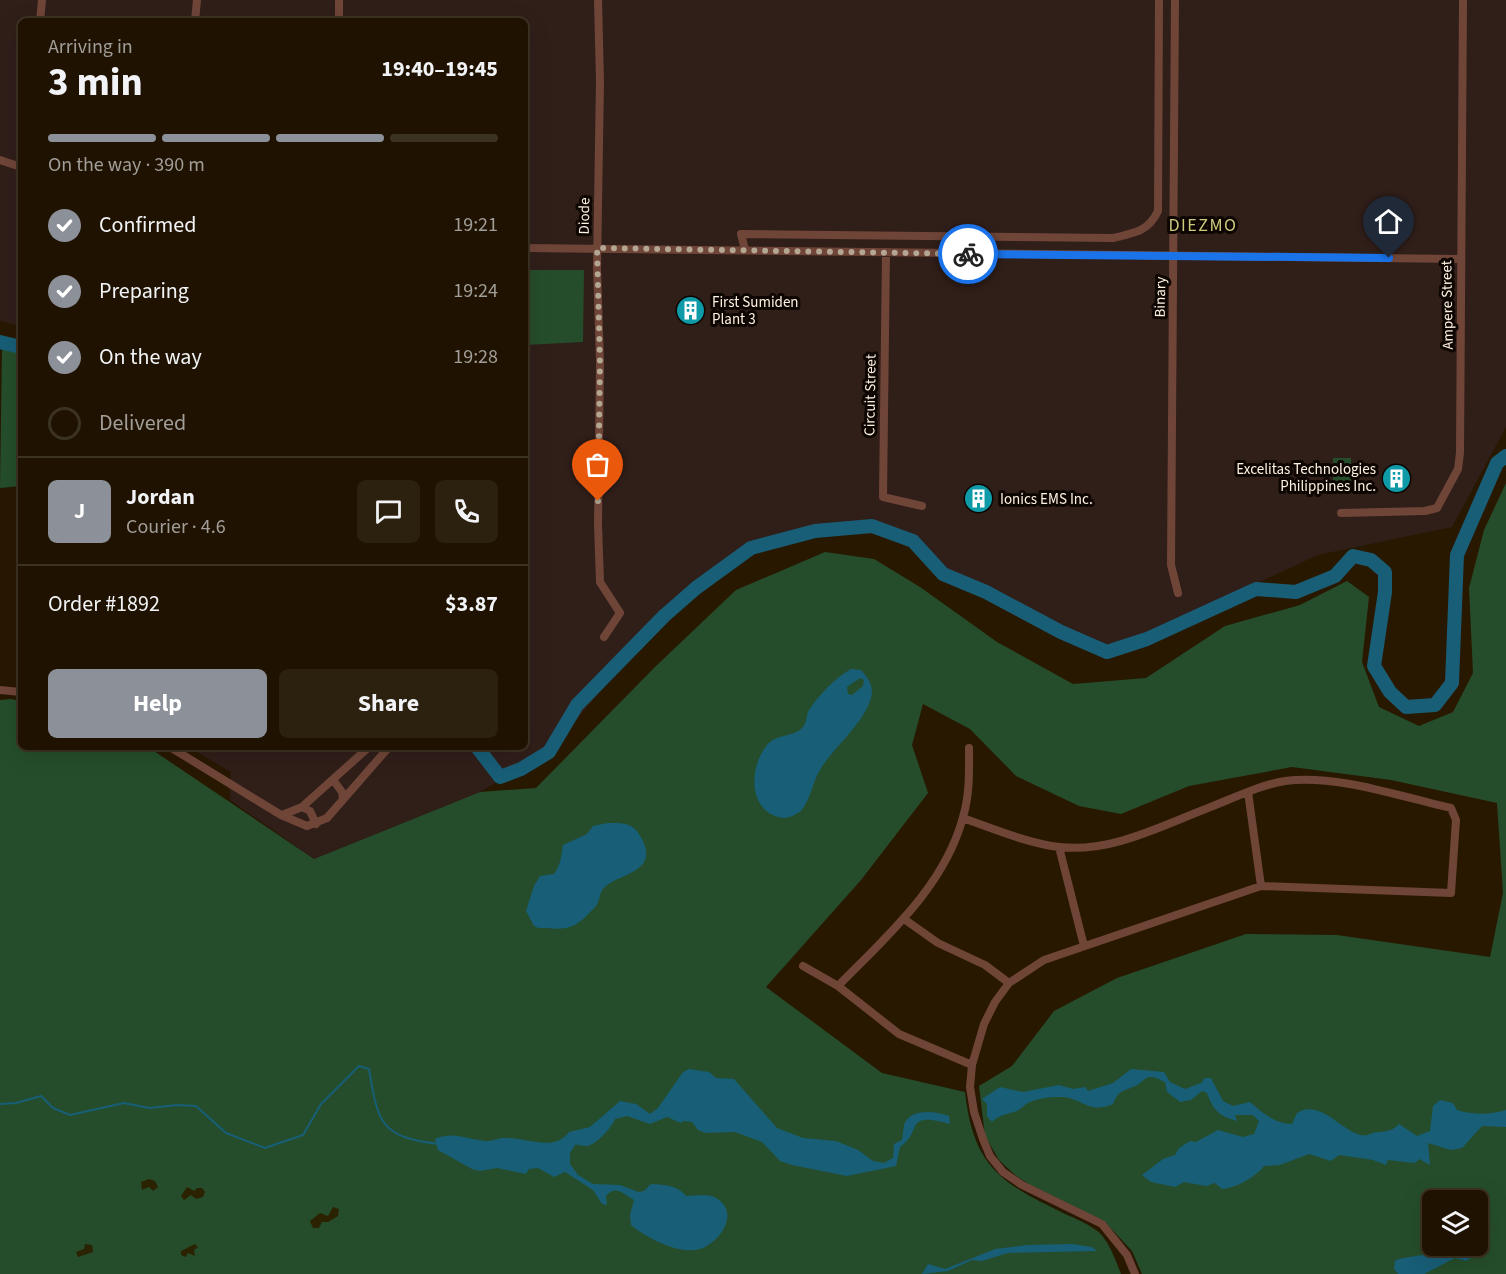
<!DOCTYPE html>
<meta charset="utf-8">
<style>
body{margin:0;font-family:"Source Sans 3",sans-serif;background:#2c200f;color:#f1f3f6;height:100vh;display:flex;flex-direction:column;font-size:22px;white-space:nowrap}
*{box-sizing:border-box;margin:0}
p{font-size:20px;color:#a19e99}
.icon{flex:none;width:33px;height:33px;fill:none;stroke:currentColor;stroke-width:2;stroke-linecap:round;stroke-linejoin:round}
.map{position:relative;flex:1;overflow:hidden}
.details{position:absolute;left:18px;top:18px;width:510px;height:732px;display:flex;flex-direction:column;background:#1f1200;border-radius:9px;box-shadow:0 6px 24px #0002,0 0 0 2px #3c3222}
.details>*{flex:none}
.buttons{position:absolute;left:1422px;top:1190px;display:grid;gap:12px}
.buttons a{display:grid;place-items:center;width:66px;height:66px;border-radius:9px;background:#1f1200;box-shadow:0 6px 24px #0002,0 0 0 2px #3c3222;font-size:30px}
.pin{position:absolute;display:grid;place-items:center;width:51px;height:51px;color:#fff;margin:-62px -26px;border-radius:50% 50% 50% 0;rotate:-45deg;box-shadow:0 0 6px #0007}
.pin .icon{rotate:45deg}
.courier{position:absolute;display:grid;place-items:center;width:60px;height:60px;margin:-30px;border:4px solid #1a73e8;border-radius:50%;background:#fff;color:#222;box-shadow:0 2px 8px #0007}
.overview em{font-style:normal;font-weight:700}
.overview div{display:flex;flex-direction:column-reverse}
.overview{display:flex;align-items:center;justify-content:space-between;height:102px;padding:0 30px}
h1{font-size:39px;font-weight:700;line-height:45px}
.bar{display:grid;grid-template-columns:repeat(4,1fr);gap:9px 6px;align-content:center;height:72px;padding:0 30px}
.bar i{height:8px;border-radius:4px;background:#3c3222}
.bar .selected{background:#8c9099}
.bar p{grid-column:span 4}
.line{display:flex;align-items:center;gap:15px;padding:0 30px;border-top:2px solid #3c3222}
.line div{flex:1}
.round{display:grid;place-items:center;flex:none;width:63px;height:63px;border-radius:9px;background:#2c200f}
ol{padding:0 30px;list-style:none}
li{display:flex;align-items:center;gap:18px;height:66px}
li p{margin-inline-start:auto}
li .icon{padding:6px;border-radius:50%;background:#8c9099;color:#fff;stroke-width:4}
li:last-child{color:#a19e99}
li i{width:33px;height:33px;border:3px solid #3c3222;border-radius:50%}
.action{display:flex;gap:12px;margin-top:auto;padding:12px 30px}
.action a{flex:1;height:69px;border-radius:9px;background:#8c9099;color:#fff;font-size:24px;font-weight:700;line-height:69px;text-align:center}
.action a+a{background:#2c200f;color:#f1f3f6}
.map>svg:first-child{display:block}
.industrial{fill:#301e19}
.green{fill:#254d2b;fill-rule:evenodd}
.sand{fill:#2b2202}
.water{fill:#185e77;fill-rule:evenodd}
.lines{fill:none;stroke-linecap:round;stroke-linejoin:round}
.stream{stroke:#185e77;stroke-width:2}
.river{stroke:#185e77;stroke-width:14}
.minor{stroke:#6f4538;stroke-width:8}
.done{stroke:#b3a693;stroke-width:6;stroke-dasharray:0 10.8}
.route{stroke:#1a73e8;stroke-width:8}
.labels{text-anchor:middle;stroke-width:6;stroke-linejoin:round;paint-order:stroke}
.street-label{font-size:15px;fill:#fef2e2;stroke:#0c0500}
.poi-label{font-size:15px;fill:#fef2e2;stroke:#0c0500;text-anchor:start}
.quarter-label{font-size:18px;letter-spacing:1.5px;fill:#cccb7d;stroke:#0c0500}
</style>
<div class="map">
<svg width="1506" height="1274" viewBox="0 0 1506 1274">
<rect width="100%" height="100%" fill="#291800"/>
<path class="industrial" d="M0,0h1506v427l-54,100 -134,28 -211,97 -46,-20 -75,-40 -43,-18 -30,-33 -41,-15 -57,5 -64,17 -55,40 -32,28 -115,136 -69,40 -166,67 -84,-59 1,-28 -43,-25h337v-726h-504v305l-21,-5z"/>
<path class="green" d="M525,270h59l-1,72 -58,3z
M2,347l19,4v135l-21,2z
M1333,458h18v31h-18z
M1506,483v791h-364l-10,-23 -28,-30 -74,-36 -15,-10 -16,-15 -14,-24 -6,-50 33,-20 42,-55 63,-33 129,-44 91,1 153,22 13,-64 -6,-90 -106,-23 -99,-13 -103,19 -68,28 -42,-8 -63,-30 -46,-47 -47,-25 -11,41 16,48 -67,87 -95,107 116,86 83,19c8,71 32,89 94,119 12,6 26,11 37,19 12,8 20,31 25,44h-1121v-574l11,-1 10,2v46h127l166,112 166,-67 56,-4 119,-121 81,-77 89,-38 49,7 46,28 77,55 76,42 73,-6 79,-52 75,-21 47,-24 22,16 -7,65 17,45 40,19 34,-14 20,-39 -4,-85 15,-58zM1432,1200h46v45h-46z"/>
<path class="sand" d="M149,1179l6,2 3,6 -5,4 -4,-4 -7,3 -1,-8z
M187,1187l7,4 3,-3h5l3,4 -2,5 -7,2 -5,-4 -7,5 -3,-4z
M333,1207l6,2 -1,7 -10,6h-6l-3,6h-6l-3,-7 10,-8 8,3z
M85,1244l7,1 1,7 -15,5 -2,-5 8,-3z
M195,1244l3,3 -4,3 1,6 -7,-3 -2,4 -5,-2v-4z"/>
<path class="water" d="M851,669l10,1c5,6 10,12 11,20 0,27 -39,57 -52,80 -8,13 -9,29 -19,41 -4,3 -12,7 -17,7 -36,-4 -36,-50 -17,-73 10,-12 26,-7 36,-18 4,-5 3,-12 6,-17 10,-15 26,-32 42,-41zM860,678l4,2 -1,6 -11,9 -4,-1 -1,-7z
M608,823c17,0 26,0 34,16 18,35 -26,34 -39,50 -4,5 -3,12 -7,17 -17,18 -23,25 -49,22 -6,0 -8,1 -13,-2l-8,-15 8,-25 6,-10 14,-2c7,-10 7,-17 9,-29l24,-11 6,-8z
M689,1069l20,3 7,6 18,1 43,49 26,10 33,3 22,9 15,11 11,2 9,-5 1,-14 8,-4c1,-5 1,-10 2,-15 6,-17 31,-14 45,-9l1,8c-48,-13 -26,7 -50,23l-4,19 -49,10 -55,-11 -12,-4 -18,-19 -27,-10 -29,1 -8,-3 -6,-8 -9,-1 -2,2 -14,-6 -17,7 -23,-8 -12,3c-3,8 -20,28 -30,27 -3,0 -6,-2 -10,-1l-5,8v11l8,11 15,9 27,1 18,7 6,-1 7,-7c13,1 27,1 35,12 8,0 21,-2 28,1 30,14 3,51 -19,53 -19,3 -50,-13 -64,-25l-1,-10 4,-15c-10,-5 -18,-16 -28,-4l1,9 -5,-1 -9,-14 -28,-18 -11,5 -16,-9 -9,1 -3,5 -29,-6 -17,3 -8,-2 -34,-19 -3,-11c18,-8 31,0 50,2 8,1 14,-4 22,-3 20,0 48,14 62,-6l21,-5 30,-26 16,3 14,10 8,-6 25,-36z
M1131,1069l33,3 6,10 15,7 16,-6 4,-5h6l12,23 10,5 17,-4c12,11 26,22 42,22l5,-11c23,-14 42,16 63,22 8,2 11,-3 18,-3 8,0 16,-2 21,-8l18,12 13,-5 3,-25 7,-6 13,3 4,7c17,5 32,5 49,0v17l-24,-1 -20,22 -11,2 -23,-7 2,22 -11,-6 -4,4 -27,-3 -2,5 -13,-5 -34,-5 -8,6 -22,-7 -29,11 -16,1c-8,11 -28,22 -42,23l-7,-6 -9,3 -22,-4 -9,5 -24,-5 -9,-7 21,-16 12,-4 4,-7 11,-7 6,1 22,-12 25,7 11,-3 5,-13 -6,-6h-18l2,6c-18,-5 -24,-11 -30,-28l-5,-2 -11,9 -11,2 -13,-10 -2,-10c-5,-2 -9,-5 -14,-5 -6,0 -8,4 -12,7 -13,8 -19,3 -26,20 -26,11 -30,-7 -53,-7 -11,0 -22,1 -32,6 -4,2 -7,6 -11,8 -9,3 -19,4 -25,11l-5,-6v-12l-5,-5 18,-12 23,5 36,-7 14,4 12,-2 3,4 25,-8z
M1072,1244l20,3 5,4 -89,2 -26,8 -10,-1 -24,11 -26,3 6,-10 17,5 50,-20 32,-4z
M1451,1250l8,5 8,-3 10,2 -11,7 -11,-3 -31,16h-26l-4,-5 1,-8c6,-5 42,-6 56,-11z"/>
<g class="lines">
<path class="stream" d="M0,1104l16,-1 25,-7 12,12 17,7 54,-12 25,5 28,-3 19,1 30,27 39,15 38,-13 18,-31 38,-38 10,3c9,54 11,68 70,75"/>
<path class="river" d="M0,342l21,5
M477,747l23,30 21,-8 28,-17 28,-47 87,-89 32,-28 55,-40 64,-17 57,-5 41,15 30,33 43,18 75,40 46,20 40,-13 109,-50 40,3 39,-16 18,-20 18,4 14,12v20l-11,74 16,26 16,15 29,-2 17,-22 5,-128 40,-92 9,-7"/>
<path class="minor" d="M339,0v21
M598,0l2,82 -3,185 3,96 -2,161 2,58 20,31 -16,24
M1175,0l-4,565 7,28
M40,21l2,-21
M195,21l2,-21
M0,160l21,7
M525,248l935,11
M745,250l-4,-16 372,4c21,-5 35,-6 45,-27l1,-211
M886,252l-3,245 39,9
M1341,513l84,-2 12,-3 21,-39 2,-16 3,-453
M0,690l21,2
M170,747l111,68 26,11 20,-8 62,-71
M334,781l8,11 1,7
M1248,792l13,94
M302,807l8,4 6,13
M282,815l20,-8 67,-60
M963,818c31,11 64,25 96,29 52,6 102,-21 149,-39 24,-9 51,-23 77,-27 52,-7 116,16 166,27l5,12 -5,73 -190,-7 -217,74 -35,23 -14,19 -11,22 -12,41 -2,22 4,25 9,27 7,17 13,16 19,13 80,39 25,31 8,19
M1059,847l25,99
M904,919l34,24 47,22 24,18
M803,966l35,20 61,48 73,31
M838,986c48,-49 107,-100 125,-169 7,-23 6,-46 6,-69"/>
</g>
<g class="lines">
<path class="done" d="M598,501l2,-138 -3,-115 371,6"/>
<path class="route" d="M968,254l421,4"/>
</g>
<defs>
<symbol id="building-disc" viewBox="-11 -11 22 22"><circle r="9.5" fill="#0f9aa8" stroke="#0c0500"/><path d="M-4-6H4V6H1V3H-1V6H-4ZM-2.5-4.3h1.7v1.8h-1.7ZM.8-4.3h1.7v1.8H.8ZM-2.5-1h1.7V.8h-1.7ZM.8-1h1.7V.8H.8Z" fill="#fff"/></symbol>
</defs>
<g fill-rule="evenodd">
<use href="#building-disc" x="674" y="294" width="33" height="33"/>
<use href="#building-disc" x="1380" y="462" width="33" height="33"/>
<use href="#building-disc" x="962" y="482" width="33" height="33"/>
</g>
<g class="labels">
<g class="street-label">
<text transform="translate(584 216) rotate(-89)" y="5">Diode</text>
<text transform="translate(1160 297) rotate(-89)" y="5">Binary</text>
<text transform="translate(1447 305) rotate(-91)" y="5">Ampere Street</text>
<text transform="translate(870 395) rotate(-89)" y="5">Circuit Street</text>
</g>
<g class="poi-label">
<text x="712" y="307">First Sumiden<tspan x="712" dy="17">Plant 3</tspan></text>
<text x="1376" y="474" text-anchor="end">Excelitas Technologies<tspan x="1376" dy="17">Philippines Inc.</tspan></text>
<text x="1000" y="504">Ionics EMS Inc.</text>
</g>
<g class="quarter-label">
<text x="1203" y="231">DIEZMO</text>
</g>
</g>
</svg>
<div class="buttons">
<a><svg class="icon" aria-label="layers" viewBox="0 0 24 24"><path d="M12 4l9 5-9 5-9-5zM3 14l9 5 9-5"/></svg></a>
</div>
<div class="pin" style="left:598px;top:501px;background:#ea580c"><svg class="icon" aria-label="bag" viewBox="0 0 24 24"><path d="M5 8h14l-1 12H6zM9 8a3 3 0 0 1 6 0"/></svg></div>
<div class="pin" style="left:1389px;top:258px;background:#1f2937"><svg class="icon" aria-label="home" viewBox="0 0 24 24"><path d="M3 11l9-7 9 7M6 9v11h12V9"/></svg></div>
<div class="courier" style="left:968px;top:254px"><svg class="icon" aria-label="bike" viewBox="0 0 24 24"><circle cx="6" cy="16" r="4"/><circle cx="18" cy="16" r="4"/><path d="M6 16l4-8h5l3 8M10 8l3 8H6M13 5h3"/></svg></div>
<section class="details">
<div class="overview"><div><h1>3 min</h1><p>Arriving in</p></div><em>19:40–19:45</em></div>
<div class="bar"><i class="selected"></i><i class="selected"></i><i class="selected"></i><i></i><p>On the way · 390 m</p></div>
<ol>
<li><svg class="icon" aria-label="check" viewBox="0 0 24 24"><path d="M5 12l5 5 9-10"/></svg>Confirmed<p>19:21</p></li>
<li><svg class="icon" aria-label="check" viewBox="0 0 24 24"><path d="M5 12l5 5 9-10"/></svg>Preparing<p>19:24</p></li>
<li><svg class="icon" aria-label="check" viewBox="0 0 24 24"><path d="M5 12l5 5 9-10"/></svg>On the way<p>19:28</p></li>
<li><i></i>Delivered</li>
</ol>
<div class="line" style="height:108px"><b class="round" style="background:#8c9099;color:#fff">J</b><div><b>Jordan</b><p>Courier · 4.6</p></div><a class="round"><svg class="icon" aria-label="chat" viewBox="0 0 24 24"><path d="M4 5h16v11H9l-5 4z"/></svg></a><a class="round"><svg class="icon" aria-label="phone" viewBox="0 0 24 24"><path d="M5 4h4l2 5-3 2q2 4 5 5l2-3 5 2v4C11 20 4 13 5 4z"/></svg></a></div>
<div class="line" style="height:78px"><div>Order #1892</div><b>$3.87</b></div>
<div class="action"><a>Help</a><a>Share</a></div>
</section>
</div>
